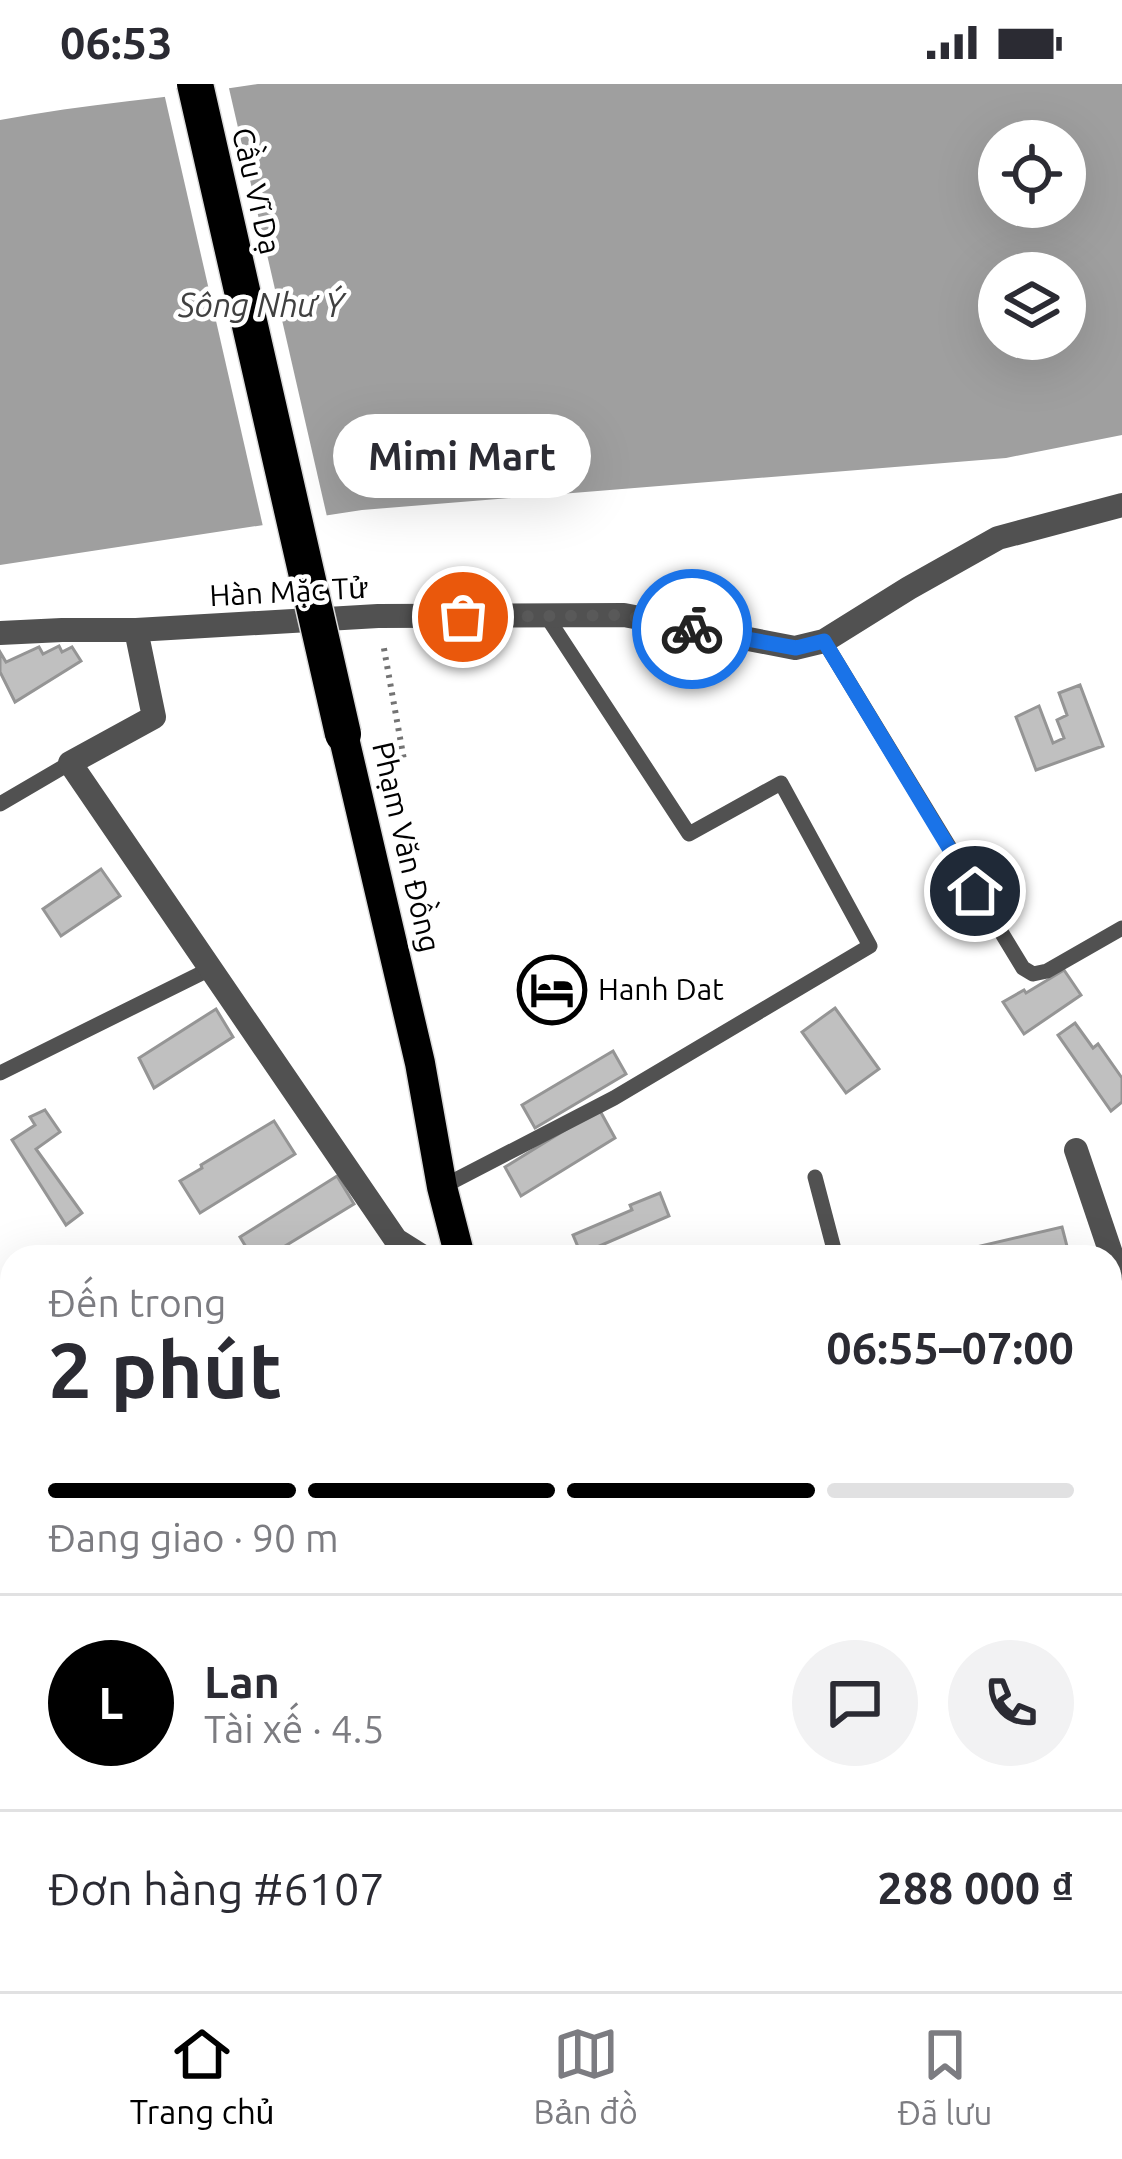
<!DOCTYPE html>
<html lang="vi">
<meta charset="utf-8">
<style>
body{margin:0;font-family:Ubuntu,sans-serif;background:#f2f2f3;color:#2b2b33;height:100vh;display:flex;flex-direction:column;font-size:45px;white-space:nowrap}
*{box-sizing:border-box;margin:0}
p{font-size:39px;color:#7c7c81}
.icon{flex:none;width:66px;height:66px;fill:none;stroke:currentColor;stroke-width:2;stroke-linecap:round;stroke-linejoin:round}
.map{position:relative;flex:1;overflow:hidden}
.panel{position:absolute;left:0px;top:1161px;width:1122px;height:747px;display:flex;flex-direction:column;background:#fff;border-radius:36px 36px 0 0;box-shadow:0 12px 48px #0002}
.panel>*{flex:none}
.tools{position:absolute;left:978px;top:36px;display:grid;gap:24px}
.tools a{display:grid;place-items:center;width:108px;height:108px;border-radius:50%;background:#fff;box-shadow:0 12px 48px #0002;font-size:60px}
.pin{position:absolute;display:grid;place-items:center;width:102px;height:102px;color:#fff;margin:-51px;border:6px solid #fff;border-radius:50%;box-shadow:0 3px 12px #0007}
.courier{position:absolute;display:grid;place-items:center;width:120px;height:120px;margin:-60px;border:9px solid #1a73e8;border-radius:50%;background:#fff;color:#222;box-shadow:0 3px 15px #0007}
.bubble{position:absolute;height:84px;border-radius:42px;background:#fff;box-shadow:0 12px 48px #0002;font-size:39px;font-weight:600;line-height:84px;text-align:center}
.headline em{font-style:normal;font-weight:600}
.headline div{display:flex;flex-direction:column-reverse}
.headline{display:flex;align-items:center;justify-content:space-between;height:204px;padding:0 48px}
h1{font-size:78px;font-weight:600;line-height:90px}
.bar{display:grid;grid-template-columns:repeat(4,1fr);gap:18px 12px;align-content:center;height:144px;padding:0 48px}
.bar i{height:15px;border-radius:9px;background:#e1e1e2}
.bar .active{background:#000}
.bar p{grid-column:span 4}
.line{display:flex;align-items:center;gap:30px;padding:0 48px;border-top:3px solid #e1e1e2}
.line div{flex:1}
.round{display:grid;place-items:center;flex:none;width:126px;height:126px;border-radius:63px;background:#f2f2f3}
.status{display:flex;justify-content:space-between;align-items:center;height:84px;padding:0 60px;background:#fff;direction:ltr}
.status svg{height:33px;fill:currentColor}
.menu{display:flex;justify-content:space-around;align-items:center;height:168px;border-top:3px solid #e1e1e2;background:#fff;font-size:33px;color:#7c7c81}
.menu a{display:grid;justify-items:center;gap:6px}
.menu .active{color:#000}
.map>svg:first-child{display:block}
.green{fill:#d8d8d8}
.water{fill:#9f9f9f;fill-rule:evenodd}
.pier{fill:#fff}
.building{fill:#c0c0c0;stroke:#959595;stroke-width:3}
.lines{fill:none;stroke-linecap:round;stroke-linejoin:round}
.primary-casing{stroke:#dbdbdb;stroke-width:33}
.path{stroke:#737373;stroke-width:6;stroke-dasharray:3 6;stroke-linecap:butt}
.lane{stroke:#515151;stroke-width:15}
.street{stroke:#515151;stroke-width:24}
.primary{stroke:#000;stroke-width:30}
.highway-bridge-casing{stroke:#dbdbdb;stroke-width:39;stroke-linecap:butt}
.highway-bridge{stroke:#000;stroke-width:36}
.done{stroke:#595959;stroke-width:12;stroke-dasharray:0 21.6}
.route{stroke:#1a73e8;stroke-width:15}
.labels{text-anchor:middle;stroke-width:9;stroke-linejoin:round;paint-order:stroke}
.street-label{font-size:30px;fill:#000;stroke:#fff}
.poi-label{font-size:30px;fill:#000;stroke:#fff;text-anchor:start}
.water-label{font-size:33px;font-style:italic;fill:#404040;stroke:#fff}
</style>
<div class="status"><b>06:53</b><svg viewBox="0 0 49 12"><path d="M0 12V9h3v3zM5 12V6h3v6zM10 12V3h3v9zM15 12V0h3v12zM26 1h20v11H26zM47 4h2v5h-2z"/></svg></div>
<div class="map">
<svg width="1122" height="1907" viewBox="0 0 1122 1907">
<rect width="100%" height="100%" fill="#fff"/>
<path class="green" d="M221,1896h396v11h-369z"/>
<path class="water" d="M258,0h864v351l-116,23 -644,52 -362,55v-445c85,-16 172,-22 258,-36zM999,57h66v66h-66zM999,189h66v66h-66z"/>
<path class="pier" d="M228,0l100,437 -64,10 -100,-438z"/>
<path class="building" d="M59,562l3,6 10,-5 9,14 -66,41 -15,-30v-20l6,10 33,-15 4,7z
M1080,601l23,61 -67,24 -20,-53 23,-11 14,37 11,-5 -7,-18 10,-5 -8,-22z
M101,785l19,27 -59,40 -18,-27z
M1064,886l17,25 -57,39 -21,-32 21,-12 2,3z
M835,924l44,61 -33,24 -44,-61z
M216,925l17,28 -79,51 -15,-30z
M1075,939l18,25 5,-4 24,34v24l-11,9 -53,-76z
M613,967l13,23 -91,54 -13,-23z
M599,1025l16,29 -94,58 -16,-29z
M45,1026l15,22 -24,17 46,64 -16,12 -54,-85 23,-15 -5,-8z
M274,1037l21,33 -95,59 -20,-32 22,-13 -1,-3z
M337,1092l17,28 -87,53h-15l-12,-20z
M660,1109l9,23 -88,38 -8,-19 59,-25 -2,-5z
M1062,1143l6,23 -32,7h-71l-2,-7z
M1110,1519l12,37v4l-12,4z"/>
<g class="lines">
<defs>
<path id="primary" d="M343,650l77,329 22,124 18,70
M654,1896l4,11
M703,1896l5,11"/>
</defs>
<use href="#primary" class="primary-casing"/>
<path class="path" d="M380,681l24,-5 -21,-117
M286,1896l26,11
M585,1907l3,-11"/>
<path class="lane" d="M824,557l199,327 10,6 14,-3 75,-43
M0,720l70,-41
M0,989l212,-105
M815,1093l21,80
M442,1103l172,-89 256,-152 -89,-163 -92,51 -142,-217
M0,1480l12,13
M0,1584l12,-8
M0,1693l12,12"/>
<path class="street" d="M136,546l18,87 -84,46 326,477 27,17
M0,549l62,-3h74l242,-14 246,-1 171,33 29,-7 85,-53 89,-50 124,-33
M1076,1066l46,136
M1110,1326l12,-3
M1110,1709l12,-6
M150,1896l25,11
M1096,1896l7,11
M100,1907l8,-11
M727,1907l21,-11"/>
<use href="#primary" class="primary"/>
<defs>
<path id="highway-bridge" d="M195,0l148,650"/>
</defs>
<use href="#highway-bridge" class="highway-bridge-casing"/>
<use href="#highway-bridge" class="highway-bridge"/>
</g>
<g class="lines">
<path class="done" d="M463,533l161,-2 68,14"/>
<path class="route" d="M692,545l104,19 28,-7 151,250"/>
</g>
<defs>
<symbol id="hotel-ring" viewBox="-11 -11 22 22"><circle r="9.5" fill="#fff" stroke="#000" stroke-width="1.5"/><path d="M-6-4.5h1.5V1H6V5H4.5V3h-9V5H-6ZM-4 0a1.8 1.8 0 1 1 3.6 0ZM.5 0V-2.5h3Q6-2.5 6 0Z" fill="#000"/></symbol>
</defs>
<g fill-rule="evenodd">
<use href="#hotel-ring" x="514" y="868" width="76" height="76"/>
</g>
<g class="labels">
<g class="street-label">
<text transform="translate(256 107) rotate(77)" y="10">Cầu Vĩ Dạ</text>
<text transform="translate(289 508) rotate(-3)" y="10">Hàn Mặc Tử</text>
<text transform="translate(406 763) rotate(77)" y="10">Phạm Văn Đồng</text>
</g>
<g class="poi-label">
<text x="598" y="916">Hanh Dat</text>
</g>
<g class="water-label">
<text x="261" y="233">Sông Như Ý</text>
</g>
</g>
</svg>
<div class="tools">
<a><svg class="icon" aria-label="locate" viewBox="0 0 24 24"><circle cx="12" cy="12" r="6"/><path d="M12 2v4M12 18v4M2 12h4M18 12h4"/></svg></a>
<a><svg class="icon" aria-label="layers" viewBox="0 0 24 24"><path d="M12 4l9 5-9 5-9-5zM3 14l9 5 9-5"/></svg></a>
</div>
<div class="pin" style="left:463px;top:533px;background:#ea580c"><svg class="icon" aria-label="bag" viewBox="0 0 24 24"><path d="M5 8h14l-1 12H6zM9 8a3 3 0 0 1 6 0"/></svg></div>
<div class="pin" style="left:975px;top:807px;background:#1f2937"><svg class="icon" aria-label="home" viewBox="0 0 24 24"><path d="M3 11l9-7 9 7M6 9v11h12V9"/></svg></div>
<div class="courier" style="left:692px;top:545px"><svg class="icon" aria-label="bike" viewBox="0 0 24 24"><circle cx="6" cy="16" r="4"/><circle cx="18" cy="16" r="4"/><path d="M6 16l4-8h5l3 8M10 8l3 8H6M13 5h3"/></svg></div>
<div class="bubble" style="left:333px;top:330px;width:258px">Mimi Mart</div>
<section class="panel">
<div class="headline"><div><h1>2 phút</h1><p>Đến trong</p></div><em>06:55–07:00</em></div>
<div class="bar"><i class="active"></i><i class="active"></i><i class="active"></i><i></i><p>Đang giao · 90 m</p></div>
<div class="line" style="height:216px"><b class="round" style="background:#000;color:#fff">L</b><div><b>Lan</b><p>Tài xế · 4.5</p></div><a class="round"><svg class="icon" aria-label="chat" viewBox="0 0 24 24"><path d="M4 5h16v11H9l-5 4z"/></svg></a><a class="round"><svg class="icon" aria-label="phone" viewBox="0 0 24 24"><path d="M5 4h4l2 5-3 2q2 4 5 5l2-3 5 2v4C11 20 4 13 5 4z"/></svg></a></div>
<div class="line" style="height:156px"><div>Đơn hàng #6107</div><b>288 000 ₫</b></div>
</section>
</div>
<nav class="menu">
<a class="active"><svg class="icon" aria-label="home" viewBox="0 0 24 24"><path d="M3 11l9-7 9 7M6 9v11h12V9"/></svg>Trang chủ</a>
<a><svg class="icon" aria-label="map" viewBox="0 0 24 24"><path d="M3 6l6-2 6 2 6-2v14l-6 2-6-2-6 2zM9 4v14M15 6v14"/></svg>Bản đồ</a>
<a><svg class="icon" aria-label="saved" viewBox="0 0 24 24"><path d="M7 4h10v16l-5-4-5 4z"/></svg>Đã lưu</a>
</nav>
